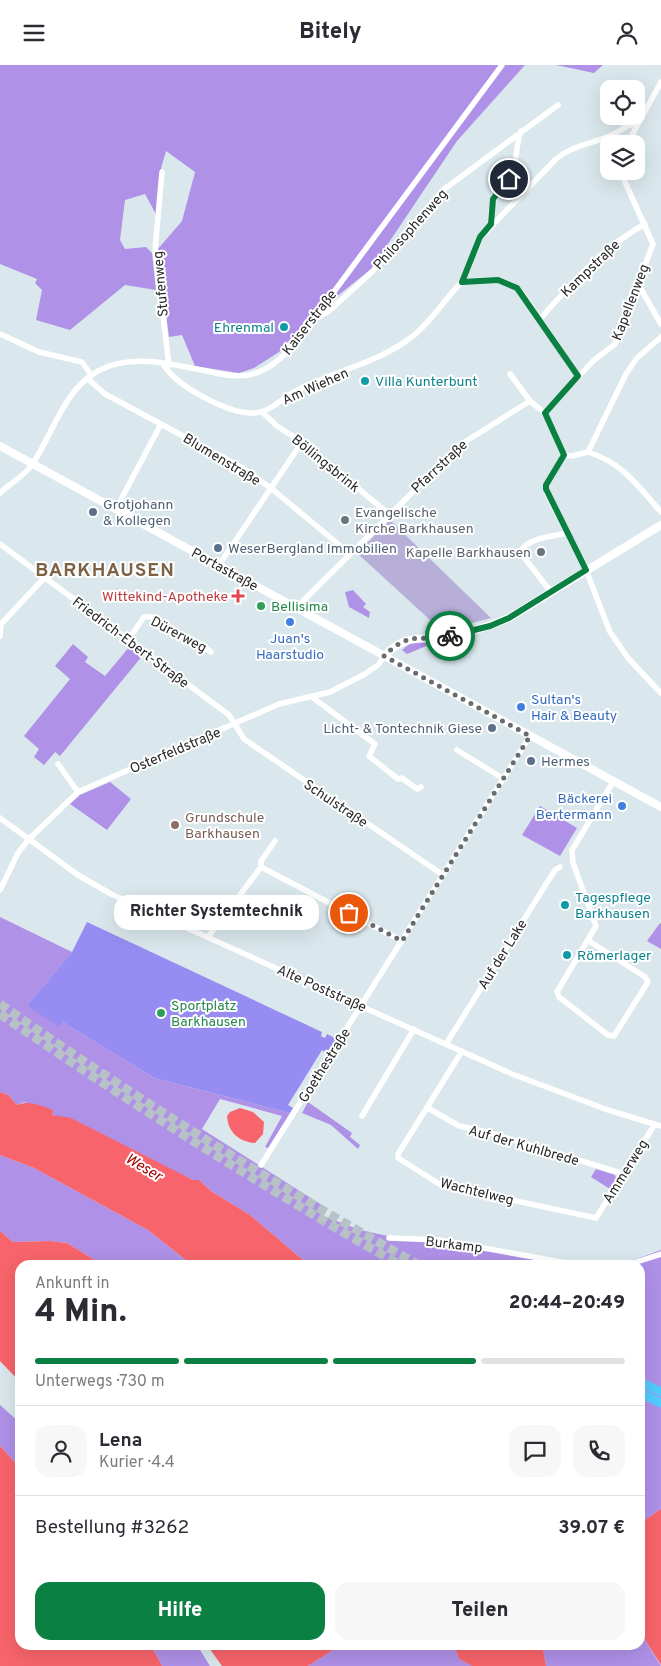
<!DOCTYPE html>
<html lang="de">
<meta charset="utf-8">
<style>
body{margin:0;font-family:Overpass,sans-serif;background:#f7f7f7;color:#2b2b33;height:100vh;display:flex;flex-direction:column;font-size:19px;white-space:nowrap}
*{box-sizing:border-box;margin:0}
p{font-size:16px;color:#7c7c81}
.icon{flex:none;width:28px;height:28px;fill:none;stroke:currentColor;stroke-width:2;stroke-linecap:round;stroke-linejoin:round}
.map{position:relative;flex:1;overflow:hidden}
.details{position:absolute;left:15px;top:1195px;width:630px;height:390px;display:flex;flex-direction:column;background:#fff;border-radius:15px;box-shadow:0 5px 20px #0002}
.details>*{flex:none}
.tools{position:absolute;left:600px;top:15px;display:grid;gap:10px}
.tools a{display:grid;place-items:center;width:45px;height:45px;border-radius:10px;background:#fff;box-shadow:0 5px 20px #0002;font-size:25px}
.pin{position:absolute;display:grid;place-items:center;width:42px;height:42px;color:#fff;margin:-21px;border:2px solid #fff;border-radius:50%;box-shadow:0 1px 5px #0007}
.courier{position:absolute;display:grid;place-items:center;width:50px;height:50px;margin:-25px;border:4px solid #0b8043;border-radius:50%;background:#fff;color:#222;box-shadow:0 1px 6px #0007}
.bubble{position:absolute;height:35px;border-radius:15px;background:#fff;box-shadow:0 5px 20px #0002;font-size:16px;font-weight:800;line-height:35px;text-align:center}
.head em{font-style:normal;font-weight:800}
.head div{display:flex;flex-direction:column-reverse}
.head{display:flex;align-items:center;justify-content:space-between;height:85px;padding:0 20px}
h1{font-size:32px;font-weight:800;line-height:38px}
.bar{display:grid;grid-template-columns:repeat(4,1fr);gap:8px 5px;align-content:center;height:60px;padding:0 20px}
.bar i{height:6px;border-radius:4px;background:#e1e1e2}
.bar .current{background:#0b8043}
.bar p{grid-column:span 4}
.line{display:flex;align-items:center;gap:12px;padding:0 20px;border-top:1px solid #e1e1e2}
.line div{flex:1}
.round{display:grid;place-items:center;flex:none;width:52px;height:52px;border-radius:15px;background:#f7f7f7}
.primary-button{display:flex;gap:10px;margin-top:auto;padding:10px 20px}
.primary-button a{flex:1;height:58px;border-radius:15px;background:#0b8043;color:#fff;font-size:20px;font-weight:800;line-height:58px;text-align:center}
.primary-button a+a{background:#f7f7f7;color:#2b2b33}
header{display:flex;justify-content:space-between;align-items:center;height:65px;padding:0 20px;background:#fff;font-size:22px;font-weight:800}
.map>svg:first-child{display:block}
.green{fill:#af91e8}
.cemetery{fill:#b7afd8}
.pitch{fill:#978cf1}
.water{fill:#f8646b}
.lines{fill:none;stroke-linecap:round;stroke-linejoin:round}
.trunk-tunnel{stroke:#b7c2c6;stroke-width:9;stroke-dasharray:9 4.5;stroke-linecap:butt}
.minor{stroke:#fff;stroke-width:5.5}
.secondary{stroke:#fff;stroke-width:8}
.trunk{stroke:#52ccfe;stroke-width:9}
.done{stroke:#676c6e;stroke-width:5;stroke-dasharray:0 9}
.route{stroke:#0b8043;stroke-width:6}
.culture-dot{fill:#0f9aa8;stroke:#fff;stroke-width:2}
.service-dot{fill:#5c6f8a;stroke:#fff;stroke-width:2}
.worship-dot{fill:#6b7280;stroke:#fff;stroke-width:2}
.health-dot{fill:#e0444e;stroke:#fff;stroke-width:2}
.leisure-dot{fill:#2e9e5b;stroke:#fff;stroke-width:2}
.shop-dot{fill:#3f7fe0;stroke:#fff;stroke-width:2}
.education-dot{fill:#8d6e63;stroke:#fff;stroke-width:2}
.labels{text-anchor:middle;stroke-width:4;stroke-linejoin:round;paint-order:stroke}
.street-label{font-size:14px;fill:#292929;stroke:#fff}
.culture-label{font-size:14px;fill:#0d838f;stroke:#fff;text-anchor:start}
.service-label{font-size:14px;fill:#4e5e75;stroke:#fff;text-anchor:start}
.worship-label{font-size:14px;fill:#5b616d;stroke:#fff;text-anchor:start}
.health-label{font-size:14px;fill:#be3a42;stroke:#fff;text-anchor:end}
.leisure-label{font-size:14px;fill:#27864d;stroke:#fff;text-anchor:start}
.shop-label{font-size:14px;fill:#366cbe;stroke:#fff}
.education-label{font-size:14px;fill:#785e54;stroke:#fff;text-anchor:start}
.water-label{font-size:15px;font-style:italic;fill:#a40703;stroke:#fff}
.district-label{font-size:19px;font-weight:bold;letter-spacing:1px;fill:#7e6246;stroke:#fff}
</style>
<header><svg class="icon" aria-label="menu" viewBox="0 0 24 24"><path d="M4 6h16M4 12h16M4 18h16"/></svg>Bitely<svg class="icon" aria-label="person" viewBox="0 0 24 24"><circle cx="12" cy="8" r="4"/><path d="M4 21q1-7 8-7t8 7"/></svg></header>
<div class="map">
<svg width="661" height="1601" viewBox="0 0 661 1601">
<rect width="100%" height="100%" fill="#dae8ed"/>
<path class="green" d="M0,0h525l-68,76 -86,128 -61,49 -31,34 -25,16 -15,5 -44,-7 -13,-31 -13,2 -11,-88 24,-28 13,-49 -29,-21 -6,21 -3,44 -12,-22 -20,6 -5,40 5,9 21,-2 6,6 4,37 -31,-5 -55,45 -34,-10 6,-30 -7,-7 2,-4 -37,-15z
M556,0h47l-9,8z
M353,525l13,14 -3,3 7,5 -1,6 -20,-11 -4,-15z
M421,576l10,3 -24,10 -5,-4 10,-8z
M73,579l15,13 -3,5 20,14 25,-30 13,9 -83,101 -5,-4 -11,13 -10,-8 5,-8 -15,-13 46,-57 -15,-13z
M110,717l21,17 -24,31 -37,-26 10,-9z
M540,741l37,22 -17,28 -38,-21z
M0,852l72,35 -45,53 36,17 91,56 136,35 -22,35 -3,-1 17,-31 -62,-17 -18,30 123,78 -4,8 39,15 28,6 51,3 144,26h-274l-59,-50 -39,-24 -12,-11h-6l-169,-78 -7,3 -9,-10 -8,-3z
M660,858l1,1v25l-14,-8z
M308,1037l44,31 -2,4 10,8 -2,4 -27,-24 -29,-12z
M0,1090l34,13 114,62 44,35h-89l-36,-22 -17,-2 -37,1 -13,-11z
M596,1104l19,6 1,3 -6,11 -19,-12z
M661,1185v259l-21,14v-258h-20z
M0,1340l20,18v45l-20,-22z
M640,1567l21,34h-115l-3,-16 -10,-5h107z
M151,1580h46l13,21h-48z
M341,1580h113l5,14 13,7h-164z"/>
<path class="cemetery" d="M390,455l101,98 -49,13 -85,-78z"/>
<path class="pitch" d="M87,857l235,110 -1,4 4,2 2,-4 10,5 -10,15 -5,-4 -34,55 5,3 -3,5 -136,-35 -91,-56 -4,5 -32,-22 45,-53z"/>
<path class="water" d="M0,1027l8,3 9,10c12,-5 24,1 36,5l-1,5 19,3 122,62h6l12,11 39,24 59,50h-117l-44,-35 -114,-62 -34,-13z
M240,1043l13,4 11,10 -1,12 -8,9c-15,-1 -27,-10 -28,-27l3,-4z
M0,1166l13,11 37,-1 17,2 36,22h-83v117l-20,-21z
M0,1381l20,22v177h131l11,21h-162z
M661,1444v156l-21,-33v-109z
M207,1580h134l-33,21h-86z
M454,1580h79l10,4 3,17h-74l-13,-7z"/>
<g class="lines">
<path class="trunk-tunnel" d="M0,939c135,94 275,181 419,261
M0,949c130,89 263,173 400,251"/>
<path class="minor" d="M627,79l34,-62
M620,106l33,73
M162,107l-7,78 14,115
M491,159c-2,-37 16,-30 22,-53 4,-13 3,-26 8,-40
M462,217l19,-45 75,-78c18,-15 38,-15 58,-25 9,-5 14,-10 25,-12
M639,221l22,38
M315,254l14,-8 44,-40 70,-81 115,-85
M540,254c32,-36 62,-71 105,-95
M0,269l39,18 43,10 9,13
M163,299c13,22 65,50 91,49 14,0 28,-14 40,-21 40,-22 82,-27 119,-56 19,-15 32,-38 49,-54 22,-2 44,-6 60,11l56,83
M510,309l20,27 15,12 19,42
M87,313l18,16 136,73 31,22 77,64
M262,347l15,14 25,16 87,72
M545,348l48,-52 22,-17 38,-100
M588,387c35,11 49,33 73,60
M564,390l-18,30 1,9 39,76 24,62 18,26 33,35
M564,390l8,1 16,-4 38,-78 11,-16 24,-21
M0,428c10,-10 23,-16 31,-27 22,-31 32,-76 67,-95 32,-18 75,-7 108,0 18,4 36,8 53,1 24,-10 38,-32 54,-52l189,-255
M116,444l45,-85
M0,479l229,171 15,24 199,136
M219,500l83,-123
M551,527l-28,-36 -1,-7c10,-12 30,-12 44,-16
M296,543l164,-163 70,-44
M0,571l1,-12 44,-47
M128,575l16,-23h7l34,24 12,1 14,10
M312,632l63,47 -6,12 29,23 4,-1 15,11 4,-2
M457,685l47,29
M58,699l20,28
M0,753l78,57 33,19 401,180 96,36 53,16
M261,802v-6l14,-20
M0,825l18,-37 10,-13 50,-48 201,-88 51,-12 35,-18 13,-9 6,-9
M208,872l53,-70 141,74
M589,876l56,36 3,5 -34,54 -6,-1 -49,-38 -2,-5 39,-66 -23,-63 -1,-13 41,-68
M446,979l109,-174 5,-3
M462,986l-64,103v4l43,27 155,33 59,-94
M428,1043l31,18 28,6 137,42
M362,1051l52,-87
M261,1100l269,-429
M389,1173l50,2 139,25
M627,1200l34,-11"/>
<path class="secondary" d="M0,381l661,361
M384,591c23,-23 33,-15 61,-19 22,-3 44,-11 64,-19l152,-93"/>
<path class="trunk" d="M640,1317l21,10
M640,1328l21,10"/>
</g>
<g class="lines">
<path class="done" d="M349,848l53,28 128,-205 -146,-80c27,-27 35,-13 66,-20"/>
<path class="route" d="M450,571l40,-10 19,-8 77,-48 -40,-81v-4l18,-30 -19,-42 33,-37 -61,-88 -19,-8 -36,2 18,-45 11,-13 2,-25 16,-20"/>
</g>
<g class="culture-dot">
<circle cx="284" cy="262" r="5"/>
<circle cx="365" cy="316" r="5"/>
<circle cx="565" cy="840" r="5"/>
<circle cx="567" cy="890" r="5"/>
</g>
<g class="service-dot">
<circle cx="93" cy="447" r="5"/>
<circle cx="218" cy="483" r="5"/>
<circle cx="492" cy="663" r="5"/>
<circle cx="531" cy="696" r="5"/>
</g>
<g class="worship-dot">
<circle cx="345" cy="455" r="5"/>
<circle cx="541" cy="487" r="5"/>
</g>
<path class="health-dot" d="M235.5 523.5h5v5h5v5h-5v5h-5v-5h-5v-5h5z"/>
<g class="leisure-dot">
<circle cx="261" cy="541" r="5"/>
<circle cx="161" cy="948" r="5"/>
</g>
<g class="shop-dot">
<circle cx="290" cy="557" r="5"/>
<circle cx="521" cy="642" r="5"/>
<circle cx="622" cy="741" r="5"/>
</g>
<circle class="education-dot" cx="175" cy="760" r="5"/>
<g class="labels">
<g class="street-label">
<text transform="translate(410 164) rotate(-48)" y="5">Philosophenweg</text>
<text transform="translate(590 203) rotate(-44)" y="5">Kampstraße</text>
<text transform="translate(160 219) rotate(-95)" y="5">Stufenweg</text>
<text transform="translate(630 237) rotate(-69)" y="5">Kapellenweg</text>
<text transform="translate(309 257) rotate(-52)" y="5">Kaiserstraße</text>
<text transform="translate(315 321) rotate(-24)" y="5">Am Wiehen</text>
<text transform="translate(222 394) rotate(31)" y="5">Blumenstraße</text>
<text transform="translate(326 398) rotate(39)" y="5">Böllingsbrink</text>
<text transform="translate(439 401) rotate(-43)" y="5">Pfarrstraße</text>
<text transform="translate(225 504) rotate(29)" y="5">Portastraße</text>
<text transform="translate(179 569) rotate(28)" y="5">Dürerweg</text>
<text transform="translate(131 577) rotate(37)" y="5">Friedrich-Ebert-Straße</text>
<text transform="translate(175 685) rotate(-23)" y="5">Osterfeldstraße</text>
<text transform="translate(336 738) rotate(34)" y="5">Schulstraße</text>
<text transform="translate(502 889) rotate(-58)" y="5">Auf der Lake</text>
<text transform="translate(322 923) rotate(24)" y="5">Alte Poststraße</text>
<text transform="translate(324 1000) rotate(-58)" y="5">Goethestraße</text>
<text transform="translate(524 1080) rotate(16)" y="5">Auf der Kuhlbrede</text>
<text transform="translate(625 1106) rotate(-58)" y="5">Ammerweg</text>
<text transform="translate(477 1126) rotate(14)" y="5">Wachtelweg</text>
<text transform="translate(454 1179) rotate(7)" y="5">Burkamp</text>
</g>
<g class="culture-label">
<text x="274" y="267" text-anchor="end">Ehrenmal</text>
<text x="375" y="321">Villa Kunterbunt</text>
<text x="575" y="837">Tagespflege<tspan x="575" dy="16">Barkhausen</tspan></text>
<text x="577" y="895">Römerlager</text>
</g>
<g class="service-label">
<text x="103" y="444">Grotjohann<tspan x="103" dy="16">&amp; Kollegen</tspan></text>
<text x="228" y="488">WeserBergland Immobilien</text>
<text x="482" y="668" text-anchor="end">Licht- &amp; Tontechnik Giese</text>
<text x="541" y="701">Hermes</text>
</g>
<g class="worship-label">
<text x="355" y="452">Evangelische<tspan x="355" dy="16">Kirche Barkhausen</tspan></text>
<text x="531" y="492" text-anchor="end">Kapelle Barkhausen</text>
</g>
<g class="health-label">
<text x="228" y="536">Wittekind-Apotheke</text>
</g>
<g class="leisure-label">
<text x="271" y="546">Bellisima</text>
<text x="171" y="945">Sportplatz<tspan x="171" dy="16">Barkhausen</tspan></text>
</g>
<g class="shop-label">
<text x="290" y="578">Juan's<tspan x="290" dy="16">Haarstudio</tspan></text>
<text x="531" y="639" text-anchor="start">Sultan's<tspan x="531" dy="16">Hair &amp; Beauty</tspan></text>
<text x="612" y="738" text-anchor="end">Bäckerei<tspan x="612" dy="16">Bertermann</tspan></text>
</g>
<g class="education-label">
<text x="185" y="757">Grundschule<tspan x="185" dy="16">Barkhausen</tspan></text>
</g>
<g class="water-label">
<text transform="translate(144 1102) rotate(31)" y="5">Weser</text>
</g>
<g class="district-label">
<text x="105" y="511">BARKHAUSEN</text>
</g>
</g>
</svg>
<div class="tools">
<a><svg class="icon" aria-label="locate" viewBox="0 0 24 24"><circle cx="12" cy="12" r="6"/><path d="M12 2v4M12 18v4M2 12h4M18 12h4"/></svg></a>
<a><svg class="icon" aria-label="layers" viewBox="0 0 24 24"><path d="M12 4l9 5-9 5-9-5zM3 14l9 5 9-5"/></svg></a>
</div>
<div class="pin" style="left:349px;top:848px;background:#ea580c"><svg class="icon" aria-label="bag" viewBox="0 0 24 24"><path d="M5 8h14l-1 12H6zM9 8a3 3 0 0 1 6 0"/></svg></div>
<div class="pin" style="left:509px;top:114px;background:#1f2937"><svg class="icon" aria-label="home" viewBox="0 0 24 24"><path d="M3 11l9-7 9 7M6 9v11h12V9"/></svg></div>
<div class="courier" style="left:450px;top:571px"><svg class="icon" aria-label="bike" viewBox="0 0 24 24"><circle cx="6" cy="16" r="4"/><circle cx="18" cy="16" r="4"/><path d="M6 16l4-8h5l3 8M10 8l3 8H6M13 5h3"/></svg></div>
<div class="bubble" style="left:114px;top:830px;width:205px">Richter Systemtechnik</div>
<section class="details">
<div class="head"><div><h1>4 Min.</h1><p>Ankunft in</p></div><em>20:44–20:49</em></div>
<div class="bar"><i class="current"></i><i class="current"></i><i class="current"></i><i></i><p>Unterwegs · 730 m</p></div>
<div class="line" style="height:90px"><a class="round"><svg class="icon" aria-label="person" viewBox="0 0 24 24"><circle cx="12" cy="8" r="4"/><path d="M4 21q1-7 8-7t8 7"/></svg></a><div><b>Lena</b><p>Kurier · 4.4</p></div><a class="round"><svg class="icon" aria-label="chat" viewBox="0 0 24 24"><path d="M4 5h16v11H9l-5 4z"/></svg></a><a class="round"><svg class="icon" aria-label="phone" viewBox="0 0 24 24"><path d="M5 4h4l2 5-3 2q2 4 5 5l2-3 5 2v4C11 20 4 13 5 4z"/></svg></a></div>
<div class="line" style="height:65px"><div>Bestellung #3262</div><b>39.07 €</b></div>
<div class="primary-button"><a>Hilfe</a><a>Teilen</a></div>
</section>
</div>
